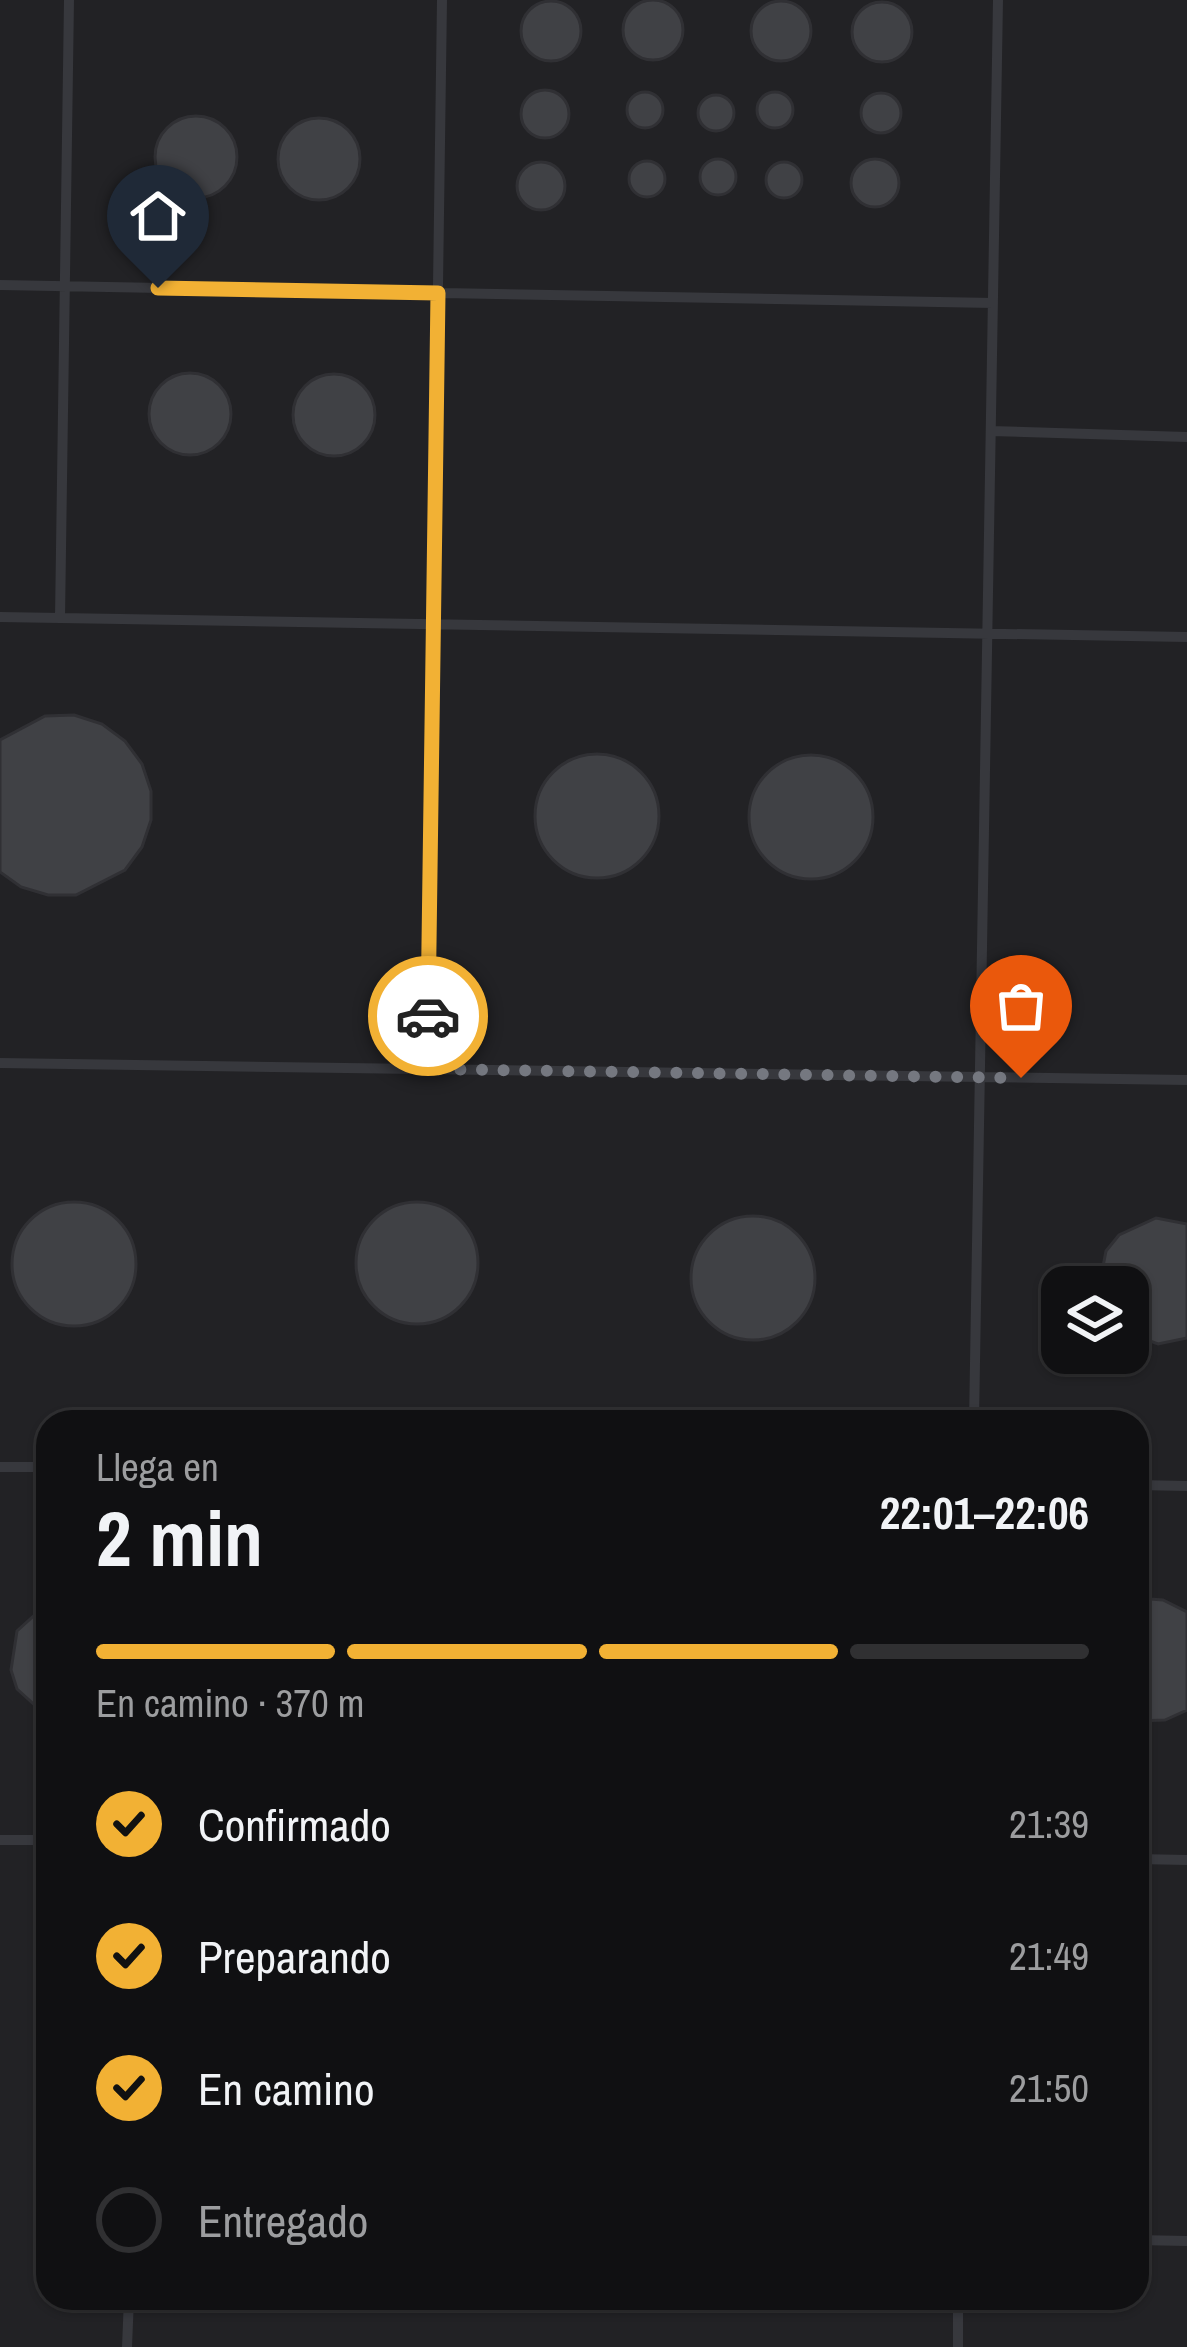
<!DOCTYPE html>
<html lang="es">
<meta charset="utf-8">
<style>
body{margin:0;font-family:"Archivo Narrow",sans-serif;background:#1e1e20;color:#f1f3f6;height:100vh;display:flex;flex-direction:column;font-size:45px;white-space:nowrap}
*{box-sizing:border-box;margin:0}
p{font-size:39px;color:#9c9d9f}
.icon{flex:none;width:66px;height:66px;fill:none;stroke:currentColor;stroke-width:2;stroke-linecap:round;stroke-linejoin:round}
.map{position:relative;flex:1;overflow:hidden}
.sheet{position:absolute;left:36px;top:1410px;width:1113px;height:900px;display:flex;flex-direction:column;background:#101012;border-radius:36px;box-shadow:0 3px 9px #0004,0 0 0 3px #303032}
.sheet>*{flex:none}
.buttons{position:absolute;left:1041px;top:1266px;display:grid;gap:24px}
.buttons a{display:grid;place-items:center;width:108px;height:108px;border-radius:24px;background:#101012;box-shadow:0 3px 9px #0004,0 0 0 3px #303032;font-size:60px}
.pin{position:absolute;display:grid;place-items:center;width:102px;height:102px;color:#fff;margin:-123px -51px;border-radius:50% 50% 50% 0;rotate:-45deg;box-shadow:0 0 12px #0007}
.pin .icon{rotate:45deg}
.courier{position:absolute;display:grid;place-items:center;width:120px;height:120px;margin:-60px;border:9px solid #f2b134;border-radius:50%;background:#fff;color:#222;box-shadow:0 3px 15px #0007}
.head em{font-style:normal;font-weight:800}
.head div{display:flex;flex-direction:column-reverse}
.head{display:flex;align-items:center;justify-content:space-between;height:204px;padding:0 60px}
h1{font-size:78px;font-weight:800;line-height:90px}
.bar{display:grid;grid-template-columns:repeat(4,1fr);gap:18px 12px;align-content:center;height:144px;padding:0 60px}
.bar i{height:15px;border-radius:9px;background:#303032}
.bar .active{background:#f2b134}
.bar p{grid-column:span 4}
ol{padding:0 60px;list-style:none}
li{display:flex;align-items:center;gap:36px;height:132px}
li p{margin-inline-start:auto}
li .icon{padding:12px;border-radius:50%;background:#f2b134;color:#111;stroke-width:4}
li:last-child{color:#9c9d9f}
li i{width:66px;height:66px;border:6px solid #303032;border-radius:50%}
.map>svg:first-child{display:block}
.built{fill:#222225;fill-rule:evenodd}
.building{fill:#404145;stroke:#303034;stroke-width:3}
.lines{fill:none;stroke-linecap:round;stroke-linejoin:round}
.service{stroke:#37383d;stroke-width:10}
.done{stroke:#757880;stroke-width:12;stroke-dasharray:0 21.6}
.route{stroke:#f2b134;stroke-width:15}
</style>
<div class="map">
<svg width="1187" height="2347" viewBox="0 0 1187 2347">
<rect width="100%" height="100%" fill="#161618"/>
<path class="built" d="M0,0h1187v2347h-1187zM1062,1287h66v66h-66zM48,1422h1089v876h-1089z"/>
<path class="building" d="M623 30a30 30 0 1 1 60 0a30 30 0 1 1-60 0Z
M751 31a30 30 0 1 1 60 0a30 30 0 1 1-60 0Z
M521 31a30 30 0 1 1 60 0a30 30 0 1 1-60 0Z
M852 32a30 30 0 1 1 60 0a30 30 0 1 1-60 0Z
M521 114a24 24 0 1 1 48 0a24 24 0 1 1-48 0Z
M757 110a18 18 0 1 1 36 0a18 18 0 1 1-36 0Z
M627 110a18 18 0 1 1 36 0a18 18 0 1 1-36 0Z
M861 113a20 20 0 1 1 40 0a20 20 0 1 1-40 0Z
M698 113a18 18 0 1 1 36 0a18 18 0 1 1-36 0Z
M155 157a41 41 0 1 1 82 0a41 41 0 1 1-82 0Z
M278 159a41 41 0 1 1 82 0a41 41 0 1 1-82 0Z
M700 177a18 18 0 1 1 36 0a18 18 0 1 1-36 0Z
M851 183a24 24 0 1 1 48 0a24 24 0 1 1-48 0Z
M629 179a18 18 0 1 1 36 0a18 18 0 1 1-36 0Z
M766 180a18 18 0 1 1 36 0a18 18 0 1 1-36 0Z
M517 186a24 24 0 1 1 48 0a24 24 0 1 1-48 0Z
M149 414a41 41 0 1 1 82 0a41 41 0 1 1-82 0Z
M293 415a41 41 0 1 1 82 0a41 41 0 1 1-82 0Z
M74,715l28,9 23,17 17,23 9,27v29l-9,27 -17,23 -49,25h-28l-27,-8 -21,-15v-132l45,-24z
M535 816a62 62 0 1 1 124 0a62 62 0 1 1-124 0Z
M749 817a62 62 0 1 1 124 0a62 62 0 1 1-124 0Z
M356 1263a61 61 0 1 1 122 0a61 61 0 1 1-122 0Z
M12 1264a62 62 0 1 1 124 0a62 62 0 1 1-124 0Z
M691 1278a62 62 0 1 1 124 0a62 62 0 1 1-124 0Z
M1156,1218l31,6v114l-29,6 -30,-11v-46h-29l7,-36 13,-16z
M1137,1598l26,2 24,12v98l-22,10 -28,1z
M48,1603v114l-31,-28 -6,-19 6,-39z"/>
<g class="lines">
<path class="service" d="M0,285l993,18
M991,431l196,6
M0,617l1187,20
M60,618l9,-618
M0,1063l1187,17
M427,1069l15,-1069
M974,1422l24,-1422
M0,1467h48
M1137,1485l50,1
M0,1840h48
M1137,1859l50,1
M1137,2240l50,1
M127,2347l2,-49
M958,2347v-49"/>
</g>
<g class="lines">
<path class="done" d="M428,1016l-1,53 594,9"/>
<path class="route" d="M158,288l280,5 -10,723"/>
</g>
</svg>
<div class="buttons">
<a><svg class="icon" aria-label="layers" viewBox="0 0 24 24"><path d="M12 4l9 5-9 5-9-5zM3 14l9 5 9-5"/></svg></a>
</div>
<div class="pin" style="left:1021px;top:1078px;background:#ea580c"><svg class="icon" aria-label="bag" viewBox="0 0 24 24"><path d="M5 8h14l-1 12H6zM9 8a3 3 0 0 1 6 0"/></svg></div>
<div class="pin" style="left:158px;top:288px;background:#1f2937"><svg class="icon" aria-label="home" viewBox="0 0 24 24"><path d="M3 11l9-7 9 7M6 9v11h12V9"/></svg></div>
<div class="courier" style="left:428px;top:1016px"><svg class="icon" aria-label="car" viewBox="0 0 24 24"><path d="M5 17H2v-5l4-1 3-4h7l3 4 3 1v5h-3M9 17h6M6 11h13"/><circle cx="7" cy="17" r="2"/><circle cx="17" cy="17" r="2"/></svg></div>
<section class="sheet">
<div class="head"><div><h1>2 min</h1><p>Llega en</p></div><em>22:01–22:06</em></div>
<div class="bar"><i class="active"></i><i class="active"></i><i class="active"></i><i></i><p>En camino · 370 m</p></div>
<ol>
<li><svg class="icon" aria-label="check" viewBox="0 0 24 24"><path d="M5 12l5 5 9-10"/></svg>Confirmado<p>21:39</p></li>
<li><svg class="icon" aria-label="check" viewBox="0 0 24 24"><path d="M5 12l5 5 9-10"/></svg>Preparando<p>21:49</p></li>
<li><svg class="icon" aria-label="check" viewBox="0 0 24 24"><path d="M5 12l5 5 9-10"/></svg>En camino<p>21:50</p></li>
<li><i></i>Entregado</li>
</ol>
</section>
</div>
